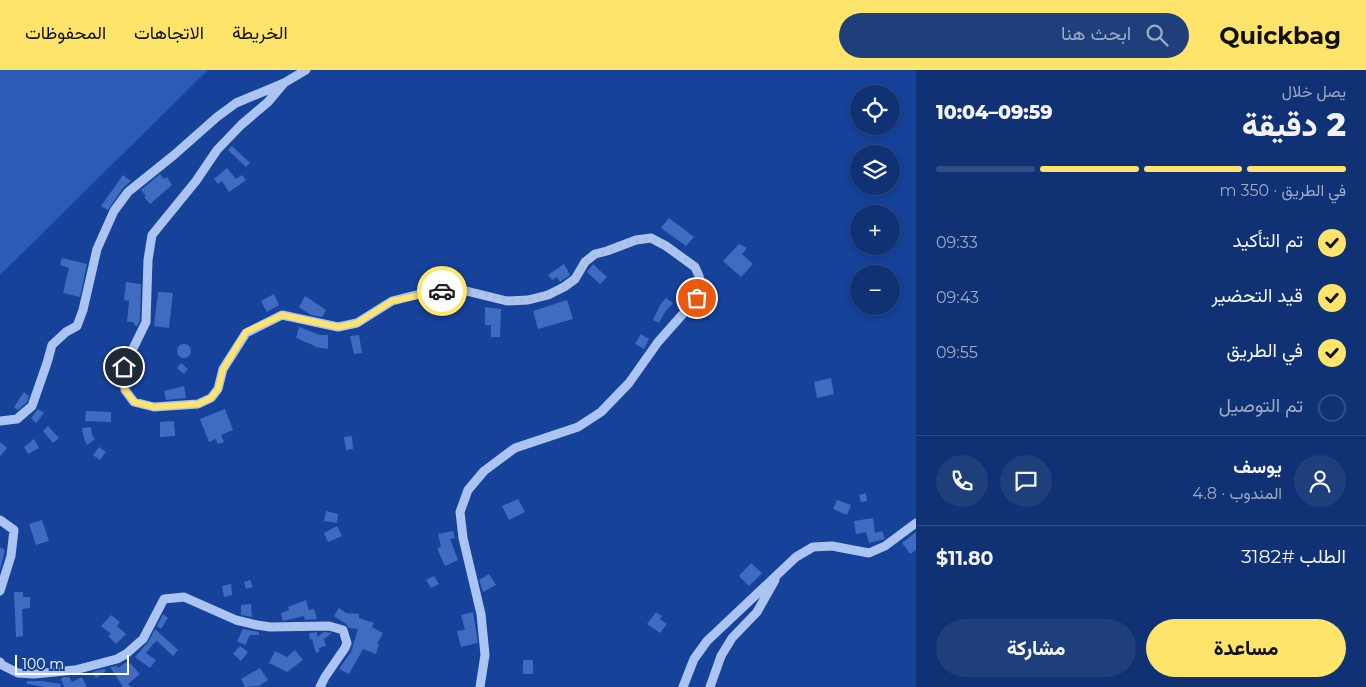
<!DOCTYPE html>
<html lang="ar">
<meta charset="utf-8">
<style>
body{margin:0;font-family:Montserrat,Vazirmatn,sans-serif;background:#1e3e7c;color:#f1f3f6;direction:rtl;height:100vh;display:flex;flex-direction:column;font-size:19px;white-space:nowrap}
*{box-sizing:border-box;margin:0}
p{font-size:16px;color:#9caac5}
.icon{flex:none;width:28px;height:28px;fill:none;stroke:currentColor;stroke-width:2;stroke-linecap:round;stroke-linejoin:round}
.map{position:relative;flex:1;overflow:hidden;direction:ltr}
.sheet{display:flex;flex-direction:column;background:#103274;width:450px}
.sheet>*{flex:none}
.tools{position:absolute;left:850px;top:15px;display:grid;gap:10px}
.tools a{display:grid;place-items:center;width:50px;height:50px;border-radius:50%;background:#103274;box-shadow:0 2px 8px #0003,0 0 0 1px #304d86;font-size:25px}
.scale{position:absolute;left:15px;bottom:12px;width:114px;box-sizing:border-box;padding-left:5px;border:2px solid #fff;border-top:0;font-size:14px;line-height:18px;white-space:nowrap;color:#fff;-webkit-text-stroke:4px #16429a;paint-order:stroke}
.pin{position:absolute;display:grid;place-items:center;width:42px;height:42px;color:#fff;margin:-21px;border:2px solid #fff;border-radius:50%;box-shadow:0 1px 5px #0007}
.courier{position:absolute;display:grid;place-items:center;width:50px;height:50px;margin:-25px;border:4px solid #ffe46c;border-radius:50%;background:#fff;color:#222;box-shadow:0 1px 6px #0007}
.head em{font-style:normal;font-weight:800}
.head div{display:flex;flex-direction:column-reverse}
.head{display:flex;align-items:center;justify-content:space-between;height:85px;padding:0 20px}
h1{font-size:32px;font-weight:800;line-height:38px}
.bar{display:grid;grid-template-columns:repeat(4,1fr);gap:8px 5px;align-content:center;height:60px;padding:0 20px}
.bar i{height:6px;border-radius:4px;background:#304d86}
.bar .current{background:#ffe46c}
.bar p{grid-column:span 4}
.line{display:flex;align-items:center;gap:12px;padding:0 20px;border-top:1px solid #304d86}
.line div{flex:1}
.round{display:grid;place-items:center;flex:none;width:52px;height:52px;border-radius:26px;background:#1e3e7c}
ol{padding:0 20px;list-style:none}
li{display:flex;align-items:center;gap:15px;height:55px}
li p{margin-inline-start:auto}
li .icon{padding:5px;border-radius:50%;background:#ffe46c;color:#111;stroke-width:4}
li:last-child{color:#9caac5}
li i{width:28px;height:28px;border:2px solid #304d86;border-radius:50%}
.cta{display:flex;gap:10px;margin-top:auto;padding:10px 20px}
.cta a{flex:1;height:58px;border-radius:30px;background:#ffe46c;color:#111;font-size:20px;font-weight:800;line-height:58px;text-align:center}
.cta a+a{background:#1e3e7c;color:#f1f3f6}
header{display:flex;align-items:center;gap:30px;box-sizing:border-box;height:70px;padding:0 25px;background:#ffe46c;color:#111}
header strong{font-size:24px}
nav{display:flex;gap:28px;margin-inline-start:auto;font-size:18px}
.search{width:350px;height:45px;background:#1e3e7c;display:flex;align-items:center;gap:12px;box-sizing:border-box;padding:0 18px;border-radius:28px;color:#9caac5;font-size:19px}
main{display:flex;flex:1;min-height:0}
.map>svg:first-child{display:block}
.green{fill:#2a5bb8}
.building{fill:#3f6bc1}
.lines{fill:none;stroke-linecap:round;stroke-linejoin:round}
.minor{stroke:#abc4f2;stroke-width:9}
.done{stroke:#adbddc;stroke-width:5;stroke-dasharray:0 9}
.route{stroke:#ffe46c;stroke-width:6}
</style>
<header>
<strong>Quickbag</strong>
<div class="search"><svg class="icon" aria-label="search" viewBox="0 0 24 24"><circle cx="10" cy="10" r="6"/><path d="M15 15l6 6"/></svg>ابحث هنا</div>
<nav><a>الخريطة</a><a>الاتجاهات</a><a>المحفوظات</a></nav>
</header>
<main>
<section class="sheet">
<div class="head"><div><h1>2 دقيقة</h1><p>يصل خلال</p></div><em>09:59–10:04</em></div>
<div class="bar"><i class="current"></i><i class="current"></i><i class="current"></i><i></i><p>في الطريق · 350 m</p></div>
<ol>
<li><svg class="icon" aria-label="check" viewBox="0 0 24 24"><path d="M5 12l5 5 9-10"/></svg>تم التأكيد<p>09:33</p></li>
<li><svg class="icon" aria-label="check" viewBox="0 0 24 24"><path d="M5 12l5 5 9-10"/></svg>قيد التحضير<p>09:43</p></li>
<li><svg class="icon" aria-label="check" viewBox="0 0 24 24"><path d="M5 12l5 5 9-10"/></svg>في الطريق<p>09:55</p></li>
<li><i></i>تم التوصيل</li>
</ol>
<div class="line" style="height:90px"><a class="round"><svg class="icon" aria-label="person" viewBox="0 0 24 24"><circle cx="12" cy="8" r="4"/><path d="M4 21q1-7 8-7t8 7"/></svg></a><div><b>يوسف</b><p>المندوب · 4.8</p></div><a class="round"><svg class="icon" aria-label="chat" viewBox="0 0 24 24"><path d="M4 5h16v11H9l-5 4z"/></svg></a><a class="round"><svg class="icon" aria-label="phone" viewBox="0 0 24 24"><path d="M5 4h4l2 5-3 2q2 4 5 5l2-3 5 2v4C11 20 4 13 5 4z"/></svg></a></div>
<div class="line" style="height:65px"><div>الطلب #3182</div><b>$11.80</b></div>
<div class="cta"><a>مساعدة</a><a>مشاركة</a></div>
</section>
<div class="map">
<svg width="916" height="617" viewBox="0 0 916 617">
<rect width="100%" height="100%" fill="#16429a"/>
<path class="green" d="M0,0h208l-208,205z"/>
<path class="building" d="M232,76l18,17 -4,4 -18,-17z
M227,98l9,11 6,-4 4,5 -17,12 -7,-11 -4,3 -4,-5z
M160,104l4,5 3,-2 5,8 -22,19 -6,-7 2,-1 -5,-6z
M123,105l8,6 -8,7 -15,22 -7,-4z
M669,148l25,19 -8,9 -25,-18z
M739,174l8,4 -5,6 11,10 -12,13 -18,-16z
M62,188l25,6 -7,33 -17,-4 6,-25 -9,-3z
M564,194l6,11 -10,7 -3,-5 -5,3 -4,-5z
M593,194l14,13 -7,7 -13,-12z
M126,212l15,2 -1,36 -3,6 -3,-1v-3h-7l2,-21 -5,-1z
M158,222l15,1 -4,35 -15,-2z
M274,224l5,11 -12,7 -6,-11z
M305,226l21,14 -4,7 -11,-2 -12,-8z
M666,228l7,5 -8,9 -6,11 -6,-3 7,-15z
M567,230l6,19 -35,10 -5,-18z
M485,237l16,2 -1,28h-9v-12h-6z
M299,257l21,8h8v14l-13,-2v-1l-19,-8z
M641,264l8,5 -5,10 -9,-5z
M359,265l3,18 -8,1 -4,-18z
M177 281a7 7 0 1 1 14 0a7 7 0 1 1-14 0Z
M119,279l5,4 -8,12 -5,-3z
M181,293l7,6 -4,5 -7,-6z
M831,308l3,16 -17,4 -3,-16z
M184,316l2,12 -20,2 -2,-9z
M24,322l5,4 -2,6 -9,8 -4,-3z
M38,339l6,4 -8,10 -5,-5z
M225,339l8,21 -12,5 3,7 -6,2 -2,-5 -7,3 -9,-23z
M86,341l25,1v10l-26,-1z
M174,351l1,15 -15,1v-15z
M48,356l11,12 -6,5 -10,-12z
M91,357l1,8 3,4 -8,6 -3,-6 -2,-11z
M352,366l1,13 -7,1 -2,-13z
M34,369l5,9 -11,6 -4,-7z
M0,372l7,6 -7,8z
M99,377l7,5 -6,8 -7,-5z
M866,423l1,8 -6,1 -2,-7z
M518,429l7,13 -16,8 -7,-14z
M837,430l14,5 -4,10 -14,-6z
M326,441l12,3 -1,9 -13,-2z
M873,448l2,15 7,-2 3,8 -16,4 -3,-11 -10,2 -2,-13z
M42,450l7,21 -13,4 -7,-21z
M337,456l5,10 -14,6 -4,-9z
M453,461l2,7 -5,1 8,21 -13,6 -8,-18 4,-1 -3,-13z
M916,462v18l-6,4 -8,-11z
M0,477l5,3 -5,20z
M751,493l11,10 -13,13 -10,-10z
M489,504l7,11 -13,7 -4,-12z
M434,506l5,8 -8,4 -5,-8z
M250,510l3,7 -7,2 -2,-7z
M231,514l1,11 -8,2 -2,-11z
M14,522h9v5h7v11l-8,1 1,27 -7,1z
M306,530l3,10 5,-1 3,10 -12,1 -1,-4 -21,5 -2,-8 8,-3 -1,-3z
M251,534l1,13 -11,-2v-10z
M339,538l7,5 13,1v4l15,5 -2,4 11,6 -6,11h2l-3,10 -13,-5 -14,25 -10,-5 12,-17 7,-23 -9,-1 -3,-4 -12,-8z
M473,542l5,31 -17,4 -4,-16 8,-1 -4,-15z
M656,542l6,4 -2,3 7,5 -7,9 -13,-9z
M163,544l5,4 -7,11 -4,-3z
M111,545l9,7 -3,4 9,8 -10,10 -8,-8 3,-2 -10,-8z
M155,559l23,21 -5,6 -16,-15 -3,2 -8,10 10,7 -6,8 -15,-11 13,-15z
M243,559l16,3v3h-9l-5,10 -8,-4z
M317,562v5l7,-5 8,1 -8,6 2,7 -7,2v4l-3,1 -4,-14 -2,1 -1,-7z
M240,576l8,6 -7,9 -8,-7z
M295,580l8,10 -16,12 -18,-9 6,-12 12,6z
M523,590h10v14h-10z
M126,592l3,3 1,-2 10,11 -12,10 3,3h-8l-13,-20 7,-1 1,2z
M260,598l8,12 -9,6 -14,1 -4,-8z
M104,599l2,2 -10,7 -4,-6z
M64,607h5l3,5 10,-5 5,10h-23l-3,-8z
M27,611h15l19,3 -1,3h-15l-18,-3z"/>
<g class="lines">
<path class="minor" d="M284,13l-16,19 -27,23 -24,25 -21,31 -44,54 -4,25 -2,62 -22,45 1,23 9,12 20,5 44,-3 13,-6 7,-9 5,-20 23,-36 36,-18 56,12 19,-4 35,-22 28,-7 38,-5 49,12 21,-1 20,-5 16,-8 11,-8 10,-17 10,-8 12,-3 29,-11 15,-2 15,8 29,21 4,9 2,10 -4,12 -39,44 -29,41 -28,29 -23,15 -63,21 -31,23 -16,19 -8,22 3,26 18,76 4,41 -5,32
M0,351l17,-2 15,-13 15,-43 5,-18 14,-13 11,-6 6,-16 14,-61 17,-38 14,-19 46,-37 43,-38 19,-14 48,-20 22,-13
M0,450l14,10 -3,26 -11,35
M0,592l2,3 16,8 16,1 41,-4 42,-11 9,-5 17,-15 21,-40 20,-2 52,23 21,5 13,2 59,-1 14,4 4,13 -2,5 -20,29 -5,10
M683,617l11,-28 13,-18 89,-84 17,-10 19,-1 37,7 16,-7 31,-23
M710,617l11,-31 11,-18 25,-26 18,-32"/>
</g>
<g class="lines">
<path class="done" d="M442,221c5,0 10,-2 15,-2 25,0 44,15 71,11 16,-2 37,-9 47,-22 4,-5 7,-12 11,-16 7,-8 14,-8 23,-11 8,-3 16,-7 25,-10 21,-7 37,9 54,20 13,10 14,22 9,37"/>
<path class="route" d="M124,297l1,23 9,12 20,5 44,-3 13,-6 7,-9 5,-20 23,-37 36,-17 56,12 19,-4 35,-22 50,-10"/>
</g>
</svg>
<div class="tools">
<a><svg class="icon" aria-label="locate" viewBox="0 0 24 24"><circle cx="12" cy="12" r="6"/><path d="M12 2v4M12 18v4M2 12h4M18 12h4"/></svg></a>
<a><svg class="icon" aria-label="layers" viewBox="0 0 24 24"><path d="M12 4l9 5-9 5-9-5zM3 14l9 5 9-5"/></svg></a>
<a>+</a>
<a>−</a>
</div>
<div class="scale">100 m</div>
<div class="pin" style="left:697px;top:228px;background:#ea580c"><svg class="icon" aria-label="bag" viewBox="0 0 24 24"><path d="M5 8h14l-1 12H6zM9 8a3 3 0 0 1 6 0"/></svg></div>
<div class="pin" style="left:124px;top:297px;background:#1f2937"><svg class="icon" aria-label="home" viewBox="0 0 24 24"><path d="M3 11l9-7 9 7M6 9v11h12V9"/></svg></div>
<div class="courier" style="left:442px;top:221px"><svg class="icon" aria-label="car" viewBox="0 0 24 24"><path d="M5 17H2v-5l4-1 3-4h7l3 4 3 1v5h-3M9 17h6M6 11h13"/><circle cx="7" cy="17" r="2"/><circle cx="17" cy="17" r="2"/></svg></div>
</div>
</main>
